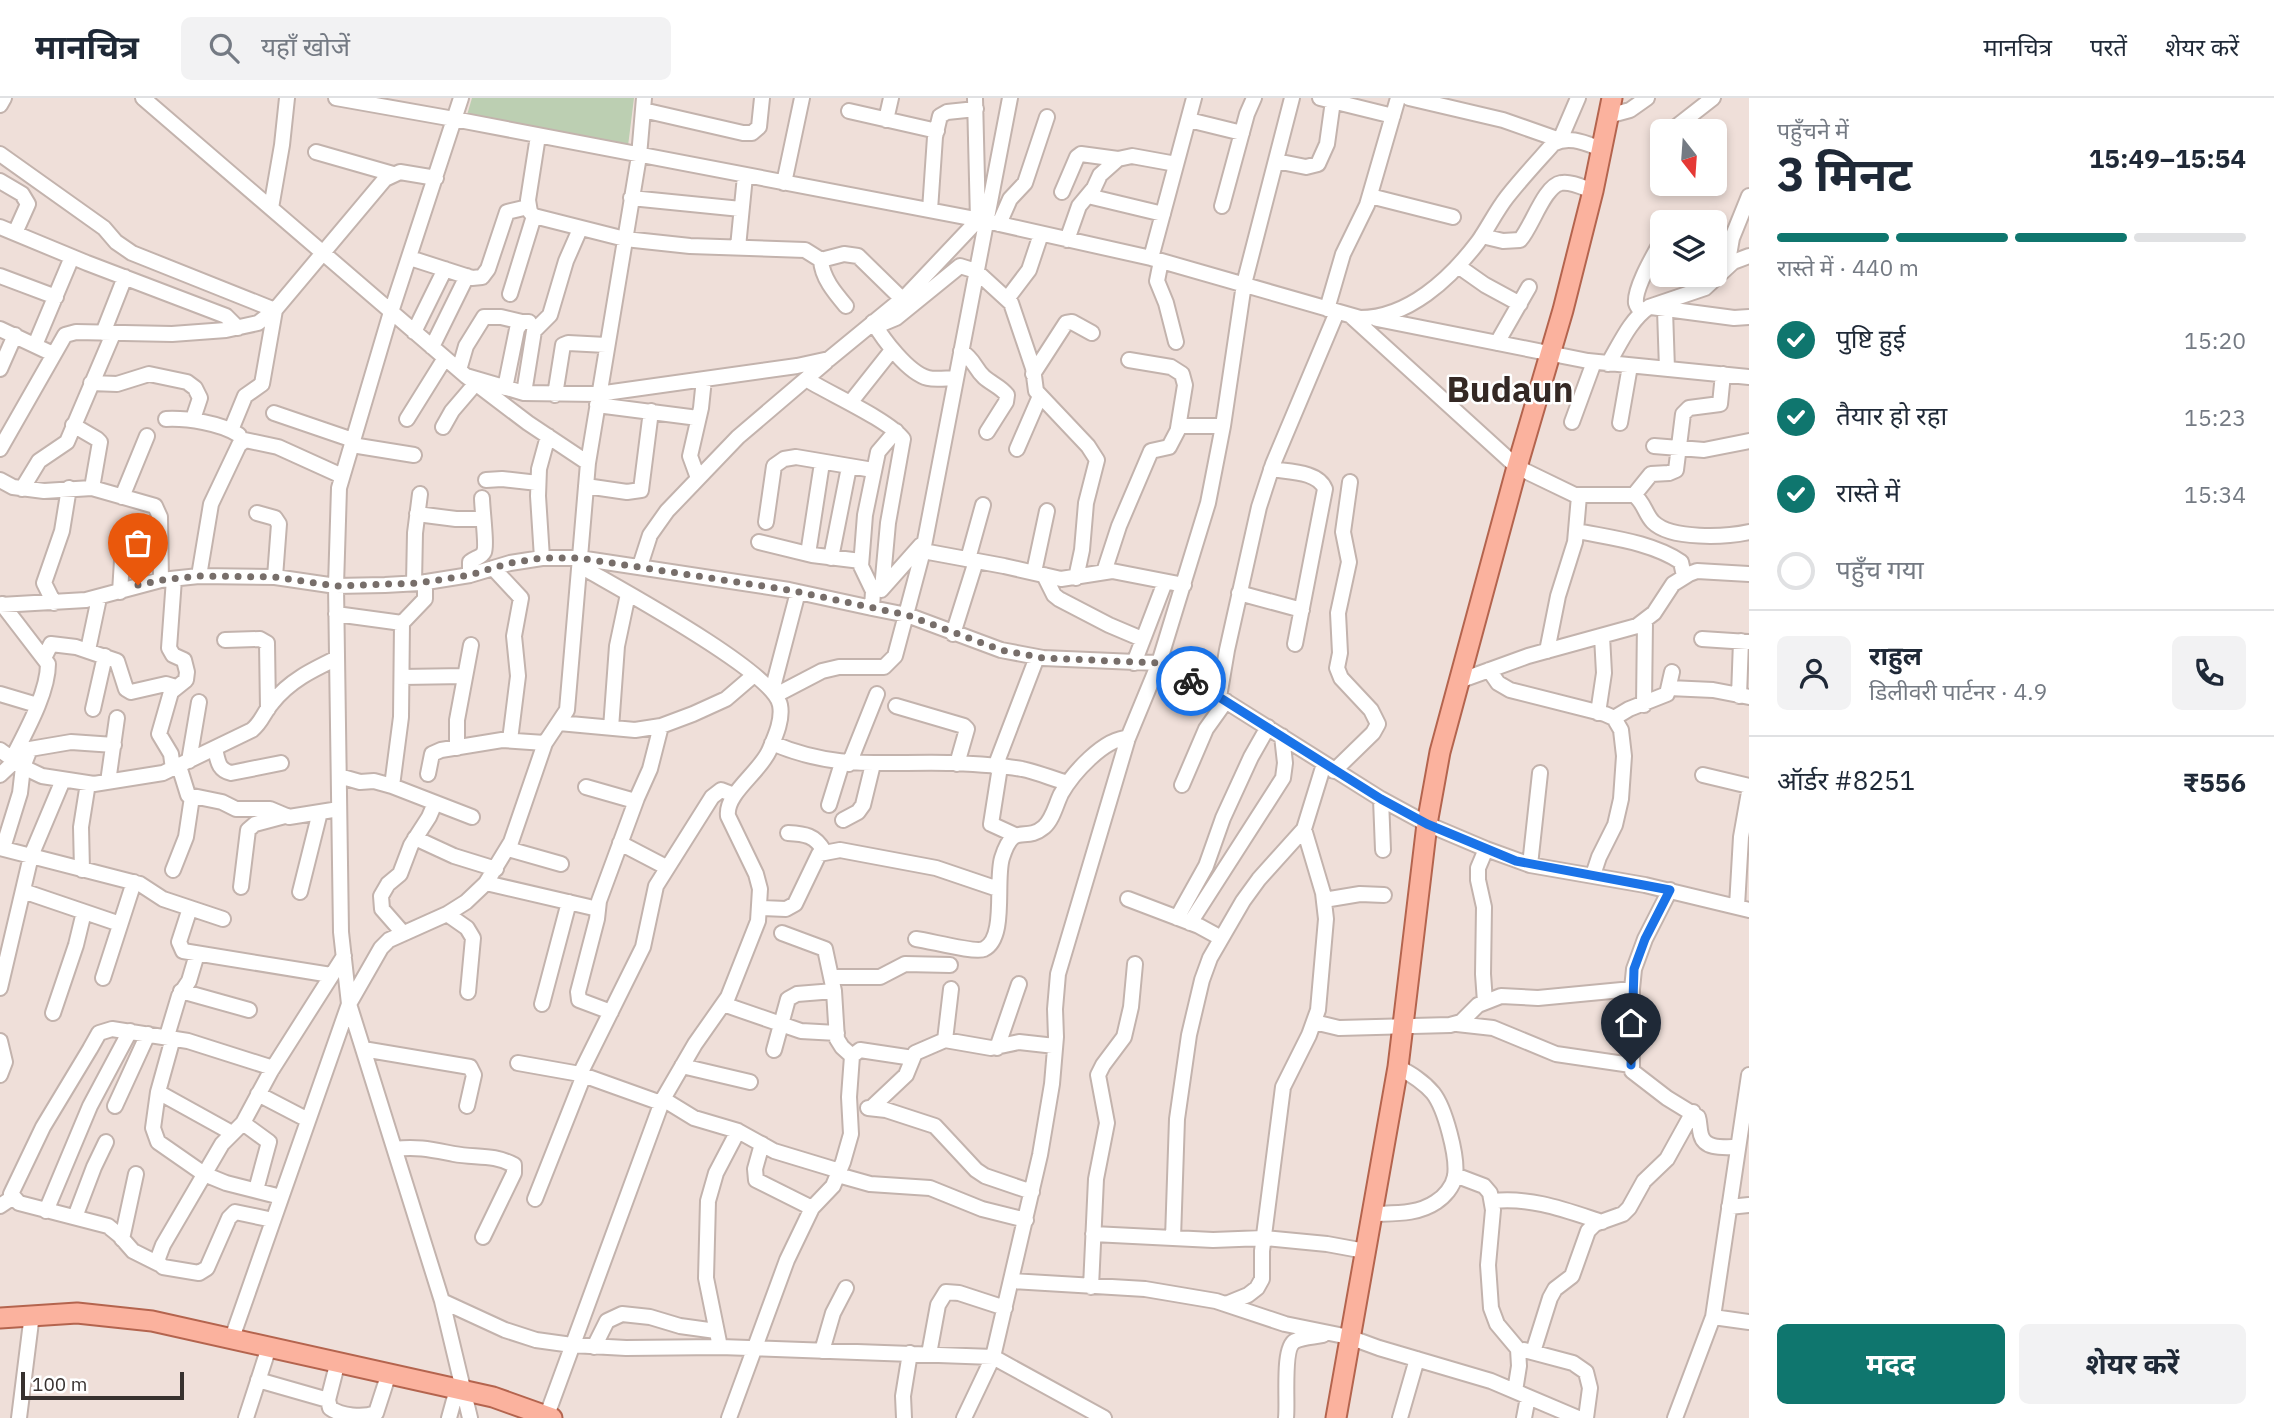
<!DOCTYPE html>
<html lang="hi">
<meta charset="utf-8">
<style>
body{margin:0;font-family:"IBM Plex Sans","Noto Sans Devanagari",sans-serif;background:#f2f2f3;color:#1f2937;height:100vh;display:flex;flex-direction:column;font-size:26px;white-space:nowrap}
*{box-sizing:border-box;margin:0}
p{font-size:23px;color:#747a83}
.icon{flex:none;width:38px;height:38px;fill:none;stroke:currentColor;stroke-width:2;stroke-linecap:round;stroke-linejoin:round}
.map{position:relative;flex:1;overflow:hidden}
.panel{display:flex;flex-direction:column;background:#fff;width:525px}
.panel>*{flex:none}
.needle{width:46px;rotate:163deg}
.buttons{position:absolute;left:1650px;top:21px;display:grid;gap:14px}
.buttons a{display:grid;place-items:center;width:77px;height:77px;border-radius:10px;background:#fff;box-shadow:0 4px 10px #0003;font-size:35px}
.scale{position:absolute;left:21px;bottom:18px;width:163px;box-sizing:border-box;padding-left:7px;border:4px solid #37312f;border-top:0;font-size:19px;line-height:24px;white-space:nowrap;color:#37312f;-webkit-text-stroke:5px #fff;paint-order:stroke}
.pin{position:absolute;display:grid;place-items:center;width:60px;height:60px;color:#fff;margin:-72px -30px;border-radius:50% 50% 50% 0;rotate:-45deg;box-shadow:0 0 7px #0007}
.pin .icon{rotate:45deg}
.courier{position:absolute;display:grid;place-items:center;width:70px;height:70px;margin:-35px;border:5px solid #1a73e8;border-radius:50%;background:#fff;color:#222;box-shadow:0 2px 9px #0007}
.overview em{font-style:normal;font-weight:700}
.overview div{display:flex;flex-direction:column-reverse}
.overview{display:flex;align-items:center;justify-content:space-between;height:119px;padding:0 28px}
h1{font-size:46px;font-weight:700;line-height:52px}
.bar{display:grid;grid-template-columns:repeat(4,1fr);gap:10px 7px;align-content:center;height:84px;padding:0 28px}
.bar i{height:9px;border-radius:5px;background:#e0e1e3}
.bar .active{background:#0f766e}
.bar p{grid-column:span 4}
.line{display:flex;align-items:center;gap:18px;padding:0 28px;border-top:2px solid #e0e1e3}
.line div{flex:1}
.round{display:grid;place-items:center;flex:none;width:74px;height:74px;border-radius:10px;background:#f2f2f3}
ol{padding:0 28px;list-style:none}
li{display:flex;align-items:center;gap:21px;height:77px}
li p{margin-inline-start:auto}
li .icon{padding:7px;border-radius:50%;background:#0f766e;color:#fff;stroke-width:4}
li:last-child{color:#747a83}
li i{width:38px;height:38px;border:4px solid #e0e1e3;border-radius:50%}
.cta{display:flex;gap:14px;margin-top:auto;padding:14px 28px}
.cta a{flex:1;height:80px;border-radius:10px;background:#0f766e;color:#fff;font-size:28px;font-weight:700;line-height:80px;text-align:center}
.cta a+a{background:#f2f2f3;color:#1f2937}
header{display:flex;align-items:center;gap:42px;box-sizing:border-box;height:98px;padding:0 35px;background:#fff;border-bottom:2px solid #e0e1e3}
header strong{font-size:33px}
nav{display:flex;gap:38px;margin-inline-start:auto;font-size:24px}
.search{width:490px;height:63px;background:#f2f2f3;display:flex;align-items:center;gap:18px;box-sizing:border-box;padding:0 24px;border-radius:10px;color:#747a83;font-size:26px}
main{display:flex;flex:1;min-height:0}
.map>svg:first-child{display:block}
.green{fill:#bccfb2}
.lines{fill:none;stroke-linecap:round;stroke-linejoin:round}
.minor-casing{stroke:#c3b3ad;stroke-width:18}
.major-casing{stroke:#b4644e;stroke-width:23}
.minor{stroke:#fff;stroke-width:14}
.major{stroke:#fbb29e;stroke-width:19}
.done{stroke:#776e6a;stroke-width:7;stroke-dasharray:0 12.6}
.route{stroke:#1a73e8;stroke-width:9}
.labels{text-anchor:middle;stroke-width:5;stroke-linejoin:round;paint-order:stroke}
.town-label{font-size:35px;font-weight:bold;fill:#342824;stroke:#fff}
</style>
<header>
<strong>मानचित्र</strong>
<div class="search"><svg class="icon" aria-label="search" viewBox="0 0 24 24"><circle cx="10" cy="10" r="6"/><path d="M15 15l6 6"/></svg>यहाँ खोजें</div>
<nav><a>मानचित्र</a><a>परतें</a><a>शेयर करें</a></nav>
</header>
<main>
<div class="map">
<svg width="1749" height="1320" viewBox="0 0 1749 1320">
<rect width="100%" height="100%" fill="#efdfd9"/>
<path class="green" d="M472,0h162l-6,48 -161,-31z"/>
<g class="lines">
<defs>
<path id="minor" d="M143,0l323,278 62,47 60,40
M336,0l118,21 532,102 165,37 209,60c48,0 90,-39 118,-76 10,-14 18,-31 29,-45 14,-18 30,-35 46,-53 16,-9 32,-1 48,5
M461,0l-70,214 -52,176 -3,98 5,346 8,72 93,297 28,117
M1320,0l73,18
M1409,0l94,22 57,20 18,-42
M0,7l4,-7
M643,12l100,23h9l7,-6 3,-29
M849,13l88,20
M1608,18l22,-6 17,-12
M886,22l5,-22
M1189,22l53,13
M1672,32l41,-32
M538,38l-10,64 2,12 4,4 91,23 65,7 115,4 16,10 23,-6 14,2 44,43
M316,54l77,22
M0,56l104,74 12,14 16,11 143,57 -13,74 -17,12 -14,34
M1276,63l30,6 12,-3 9,-20 6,-43
M0,83l22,13 6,10 -13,29
M784,85l18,-85
M1062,94l15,-35 4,-3 37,5
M1088,98l75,18
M1370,98l83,21
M631,100l110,11
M1222,108l25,-92 7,-16
M271,110l11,-63 5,-47
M930,112l5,-73 5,-21 7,-4 29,-3
M1673,124l1,-2
M999,126l11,-25 15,-16 22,-66
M0,129l87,36 139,53 12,12
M1482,138l21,5 17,-1c12,-13 24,-54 41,-57 10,-2 23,5 32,8
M1067,142l12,-34 15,-18 6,-13 18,-16 14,-3 44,8
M738,149l7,-71
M410,160l62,20 10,-1 6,-8 19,-57 21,-5
M1151,160l43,-160
M821,162c1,18 14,33 25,46
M1161,163l-4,20 9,22 10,39
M1458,168l27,19 35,19
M1727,169l5,-29 17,-42
M0,178l56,21
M510,196l24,-78
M1007,201l22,-29 12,-36
M1651,209l83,11 15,-1
M1327,211l16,-55 24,-49 31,-107
M1665,212l2,59
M1642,214c-3,-3 -5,-5 -6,-9 -2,-15 19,-50 26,-63
M1351,218l166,151 58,28h59c10,7 11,19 19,27 18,18 73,15 96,10
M1377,221l211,42 161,16
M873,224c10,17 35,51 55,56 8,2 19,0 28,0
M875,224l9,1 12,-5 64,-52 16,5 35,32 22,65 3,23 52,55 9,14 -11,43 -4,47 -6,28
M0,231l53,25
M414,234l31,-63
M103,235l22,-56
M1497,245l32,-56
M35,247l37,-88
M432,249l35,-71
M961,253c14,9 13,17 23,26 8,7 17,10 23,18l-1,7 -19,30
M1129,262l42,7 11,7 3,11 -7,43
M1608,266c12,-20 22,-44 41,-57l56,-19 28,-26 16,-6
M0,271l15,-34
M459,272l7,-24 18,-29h17l21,5
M1033,276l33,-51 6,-1 20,11
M466,278l58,17 74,1 199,-28 32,-7 78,-64 71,-75 -3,-122
M806,281c22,14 83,41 97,60l-15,84 -6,66
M91,285l26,1 32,-10 38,8 8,6 5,10 -7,21
M505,290l12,-59 5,-7h7
M524,295l10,-62 16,-16 16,-54 14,-32
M555,297l8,-50 5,-2 38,2
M850,305l42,-53
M597,307l101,13
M274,315l79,27
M166,321c21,-1 55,4 73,16
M407,321l38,-61
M1572,324l22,-60
M1620,325l10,-57
M73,327l24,14 3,3 -8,46
M443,329l9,-16 24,-28
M352,347l62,10
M1654,348l50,4 45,-9
M0,351l65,-114 11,-3 96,2 54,-4 32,-7 17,-13 110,-131 15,-7 36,6
M1017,351l23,-53
M1271,371c17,3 47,2 54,20l-30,155
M698,380l-8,-22 11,-48 3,-29
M0,382l13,7 31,4 48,-3 63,18 5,11 1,63
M486,382l16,-1 36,4
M586,388l41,6 14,-2 10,-79
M22,391l17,-28 28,-19 46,-108
M1634,397l17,-21 18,-1 7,-3 7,-56 6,-6 31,-4 3,-30
M122,399l25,-61
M257,415l18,5 4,6 -4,53
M417,416l39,5h25
M766,424l8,-56 10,-7 12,-2 77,13
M1577,433c34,7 74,11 104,31l3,14
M759,444l53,13 49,6
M923,453l81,15 57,13 51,-8 72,14
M808,456l14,-91
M542,460l-4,-62 1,-27 9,-33
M579,460l210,32 83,18 35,7 94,35 42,8 116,5 60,34 162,102 46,25 59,25 44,16 115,20 104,25
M831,460l18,-91
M968,461l15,-54
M640,468l10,-31 17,-24 71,-74 88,-75
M493,470l28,30 -7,38 4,40 -8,64
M1034,474l13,-61
M1104,474l15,-46 32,-75 18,-4 11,-21h43
M470,477v-13c5,-4 12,-5 14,-10 3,-6 -2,-44 -2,-54
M1044,477l10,20 5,4 50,26 33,14
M199,478l12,-72 28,-59 6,-5 33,7 64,29
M414,485l1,-50 5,-39
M881,492l40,-45
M120,494l4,-63
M1239,495l63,17
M54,505l-10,-20 18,-52 7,-43
M2,506l46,60c0,29 -23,69 -36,95
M0,507l86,-5 75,-20 38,-4 76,1 61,9 49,-1 35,-2 50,-8 40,-12 32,-5h37l10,13c33,19 185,102 191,134 3,15 -5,32 -11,46 -10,22 -44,43 -41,65l28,58 4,15 -2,32 -30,76 -33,47 -32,55 -116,316
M872,510l1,-17 -12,-25 4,-51 13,-63 18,-21
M336,516l66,9
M953,536l23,-73
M1702,541l46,3
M225,542l35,-1 7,4 1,66
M88,552l11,-52
M1547,553l11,-55 17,-54 4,-46
M44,560l7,-14 25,3 41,14 9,28 5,3 35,-8 10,3
M1134,565l31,-81
M1489,572l9,13 12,7 95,24 9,4 7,12 3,26 -3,43 -6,26 -16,32 -6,18
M402,579l63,-1
M1459,583l69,-25 109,-30 17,-13 19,-29 16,-10 8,-3 52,3
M1669,590l44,2 36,7
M772,593l26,-99
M0,596l37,11
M776,597l46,-24 17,-4h45l11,-11 28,-105 87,-453
M1739,598l2,-55
M1219,599l8,-47 32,-143 14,-43 64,-152
M1644,607l1,-83
M896,608l68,20 3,3 -10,35
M93,611l12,-53
M1598,615l6,-40 -2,-37
M1614,620l15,-9 38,-15 5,-22
M559,625l76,7 26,-4 32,-12 33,-15 28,-24
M611,630l6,-82 11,-52
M772,645c65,28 113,18 180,20 23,1 47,2 70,6 15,3 31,10 46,14
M457,650v-28l14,-75
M215,651c3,12 3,21 16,24l50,-10
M0,652l23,17 19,9 52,8 69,-11 89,-43c10,-8 12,-18 20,-27 17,-22 40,-33 65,-45
M189,663l10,-59
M849,666l28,-70
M179,668l9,29 34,7 14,7h34l19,8 50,-8
M995,669l42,-110
M1000,669l-9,57 24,11
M173,671l-2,-15 -12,-20 12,-42 15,-12 1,-8 -3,-12 -11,-5 -4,-7 5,-69
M1334,673l39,-38 5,-9 -7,-14 -30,-32 -4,-10 3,-15 -2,-40 11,-51 -6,-30 7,-50
M428,676l4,-20 9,-4 61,-10 43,3
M0,677l15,-14
M1703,677l46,11
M339,678l21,6 14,-1 18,5 80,31
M108,684l9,-64
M1182,687l24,-56 20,-28
M392,688l9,-69 1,-94 23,-24v-17
M586,689l49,14
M1381,701l2,51
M829,707l13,-42
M843,722l15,-8 5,-7 10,-41
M788,735c17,1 27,2 36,18
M415,740l39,18 42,13
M620,745l46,24
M0,750l140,36 23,15 60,20
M3,750l17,-55 3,-26 7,-18 41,-7 43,3
M508,751l53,15
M1530,767l10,-92
M82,772l-1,-43 7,-44
M173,772l13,-33 6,-40
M486,785l112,26
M241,789l7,-57 7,-6 30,-8
M1670,792l-25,49 -11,30 -2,20v82l35,27 31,19c2,6 1,11 3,18 4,15 24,12 37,12
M23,793l97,33
M300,794l20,-80
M1128,801l71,27 22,12
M1324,802l36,-6 24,1
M1737,808l4,-69 8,-45
M190,810l-11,34 4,9 148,24
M760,810l26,1 9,-5 24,-50 21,-4 96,18 62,21
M447,816l20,14 6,10 -5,54
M1177,820l29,-52 17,-48 28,-61 17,-30
M1190,825l93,-145 2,-15 -3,-27
M403,835l-21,-24 -1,-13 7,-12 12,-10 11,-29 18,-28 6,-14
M782,835l43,16 9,42 3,48 5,8 10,9
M916,841c15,2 59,14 68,10 23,-11 11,-68 18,-91 12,-38 22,-14 42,-31 9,-8 12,-23 17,-33 11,-20 43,-56 67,-56
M831,879h49l25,-13 45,1
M103,880l31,-96
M0,890l31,-132 32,-76
M181,893l68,19
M1485,904l-2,-28 1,-67 -6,-27v-12l8,-19
M542,906l27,-102
M723,906l78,27 36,2
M611,914l-32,-12 -1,-8 19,-73 2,-18 38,-103 13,-29 11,-43
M53,915l23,-68 8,-33
M1314,924l25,6 111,-3 11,-3 17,-17 23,-9 37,2 94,-9
M1457,926l36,4 63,26 75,11
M167,938l12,-40 10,-15 8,-27
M173,940l-15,54 -5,36 5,14 46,32 22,9 55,14
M945,942l6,-51
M0,943l5,21 -5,13
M997,950l22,-64
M363,951l107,18 4,8 -7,31
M774,952l14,-51 9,-5 37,-3
M518,965l62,11 81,29
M682,968l68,16
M580,976l63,-127 13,-61 56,-89 9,-7 13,5
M158,994l74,41
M258,996l50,26
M663,1001l31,19 44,13 36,20 66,20
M115,1008l33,-72
M868,1010l18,2 49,16 41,44 9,6 47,16
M871,1010l35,-33 9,-22 30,-13 46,8 28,-6 36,4
M243,1025l26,19 -13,48
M762,1046l-7,25 1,11 56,28
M395,1051c22,-3 38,1 59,5 21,4 40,0 60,11v8l-31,64
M838,1077l32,9 60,4 52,21 44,11
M1455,1077l29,11 6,7 3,17 -5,55 3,43 6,16 21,25 1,17 -4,25
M535,1101l49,-124
M1493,1103c39,-4 72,9 109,21
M0,1108l12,-8
M1729,1109l20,-2
M46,1113l44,-105 40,-75
M1372,1116c21,-1 45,1 64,-12 8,-5 17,-15 19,-26 3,-19 -10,-68 -22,-83 -10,-12 -22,-19 -35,-26
M75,1119l19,-50 12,-25
M273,1122l-38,-8 -6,6 -22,50 -8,5 -36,-6 -6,-6 6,-16 59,-101 21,-21 28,-52 73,-115
M1093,1136l120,6 51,-2 63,6 38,7
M1173,1140l4,-119 12,-84 13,-55 8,-22 33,-57 16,-22 45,-50 20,-65
M122,1141l14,-65
M159,1166l-26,-13 -14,-16 -11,-9 -89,-23 -8,-9 32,-67 47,-78 9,-16 13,-4 76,12 85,27
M1012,1183l133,8 71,12 69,23 64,13 30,11 112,33 87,37
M1091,1189l5,-108 11,-56 -9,-48 5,-10 21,-28 7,-30 4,-43
M442,1203l63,29 31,10 36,5 54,3 94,-1 273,10 111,61
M1226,1206l22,-9 9,-7 5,-9v-28l21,-164 26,-52 9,-25 8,-91 -3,-26 -19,-64
M1713,1219l36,5
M232,1240l117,-334 32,-56 8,-8 58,-26 19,-12 20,-19 25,-41 34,-99 22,-33 21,-247 51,-307 5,-58
M594,1249l13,-26 15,-7 28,3 30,9 36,5
M720,1249l-14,-69 2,-77 8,-28 22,-42
M1524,1252l49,13 13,9 4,16 -4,30
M822,1253l11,-38 13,-25
M1533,1254l17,-54 5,-9 17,-13 16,-45 7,-7 28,-10 6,-6 15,-27 23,-22 26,-47
M929,1256l9,-49 8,-13 13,1 46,15
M338,1263l-10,39 2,8c11,8 33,10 46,5l13,-40
M258,1282l70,20
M19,1320l13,-104
M246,1320l23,-71
M449,1320l8,-29
M729,1320l58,-158 25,-52 21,-22 10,-24 8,-28 -2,-37 3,-41 8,-6 53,8
M904,1320l-1,-22 7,-43
M964,1320l29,-61 47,-202 12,-71 4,-47 -1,-28 3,-35 70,-236 31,-75 49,-160 15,-77 21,-142 48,-186
M1286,1320c2,-16 -4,-70 9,-77 8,-4 19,-4 28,-6
M1400,1320l17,-59
M1524,1320l4,-21
M1675,1320l38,-101 36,-242"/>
<path id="major" d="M0,1220l77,-5 75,8 341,76 59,21
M1336,1320l62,-351 29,-243 13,-72 77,-285 46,-157 30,-119 19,-93"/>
</defs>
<use href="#minor" class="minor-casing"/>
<use href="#major" class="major-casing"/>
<use href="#minor" class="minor"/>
<use href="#major" class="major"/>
</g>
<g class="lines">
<path class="done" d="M138,487l24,-5 37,-4 76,1 60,9 84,-3 51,-8 40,-12 32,-5h37l210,32 118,25 94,35 42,8 115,5 33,18"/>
<path class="route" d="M1191,583l28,16 162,102 46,25 89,37 154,29 -25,49 -11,30 -3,96"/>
</g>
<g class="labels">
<g class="town-label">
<text x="1510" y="304">Budaun</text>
</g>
</g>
</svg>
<div class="buttons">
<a><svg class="needle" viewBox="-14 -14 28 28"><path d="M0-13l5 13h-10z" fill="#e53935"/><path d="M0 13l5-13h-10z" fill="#747a83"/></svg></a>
<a><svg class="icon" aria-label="layers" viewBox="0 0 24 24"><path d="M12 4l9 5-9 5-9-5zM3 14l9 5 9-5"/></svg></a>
</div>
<div class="scale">100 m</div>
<div class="pin" style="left:138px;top:487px;background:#ea580c"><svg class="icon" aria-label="bag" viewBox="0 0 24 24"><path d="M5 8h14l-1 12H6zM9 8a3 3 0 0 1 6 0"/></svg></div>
<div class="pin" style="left:1631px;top:967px;background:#1f2937"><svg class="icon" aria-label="home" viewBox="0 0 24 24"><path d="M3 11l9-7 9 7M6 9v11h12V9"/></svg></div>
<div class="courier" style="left:1191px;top:583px"><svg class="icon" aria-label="bike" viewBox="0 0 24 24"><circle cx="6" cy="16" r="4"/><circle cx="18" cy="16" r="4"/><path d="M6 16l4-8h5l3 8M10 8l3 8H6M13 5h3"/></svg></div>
</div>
<section class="panel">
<div class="overview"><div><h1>3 मिनट</h1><p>पहुँचने में</p></div><em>15:49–15:54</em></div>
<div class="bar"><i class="active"></i><i class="active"></i><i class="active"></i><i></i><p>रास्ते में · 440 m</p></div>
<ol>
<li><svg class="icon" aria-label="check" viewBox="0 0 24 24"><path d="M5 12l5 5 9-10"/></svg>पुष्टि हुई<p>15:20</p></li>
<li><svg class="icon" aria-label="check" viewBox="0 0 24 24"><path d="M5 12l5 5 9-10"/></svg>तैयार हो रहा<p>15:23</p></li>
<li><svg class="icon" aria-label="check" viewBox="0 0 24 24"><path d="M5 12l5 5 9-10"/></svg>रास्ते में<p>15:34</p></li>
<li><i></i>पहुँच गया</li>
</ol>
<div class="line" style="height:126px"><a class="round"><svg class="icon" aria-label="person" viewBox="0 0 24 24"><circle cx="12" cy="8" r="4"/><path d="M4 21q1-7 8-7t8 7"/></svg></a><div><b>राहुल</b><p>डिलीवरी पार्टनर · 4.9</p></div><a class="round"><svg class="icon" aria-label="phone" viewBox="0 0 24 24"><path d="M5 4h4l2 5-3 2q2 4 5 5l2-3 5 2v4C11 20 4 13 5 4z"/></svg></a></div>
<div class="line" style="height:91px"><div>ऑर्डर #8251</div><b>₹556</b></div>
<div class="cta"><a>मदद</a><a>शेयर करें</a></div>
</section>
</main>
